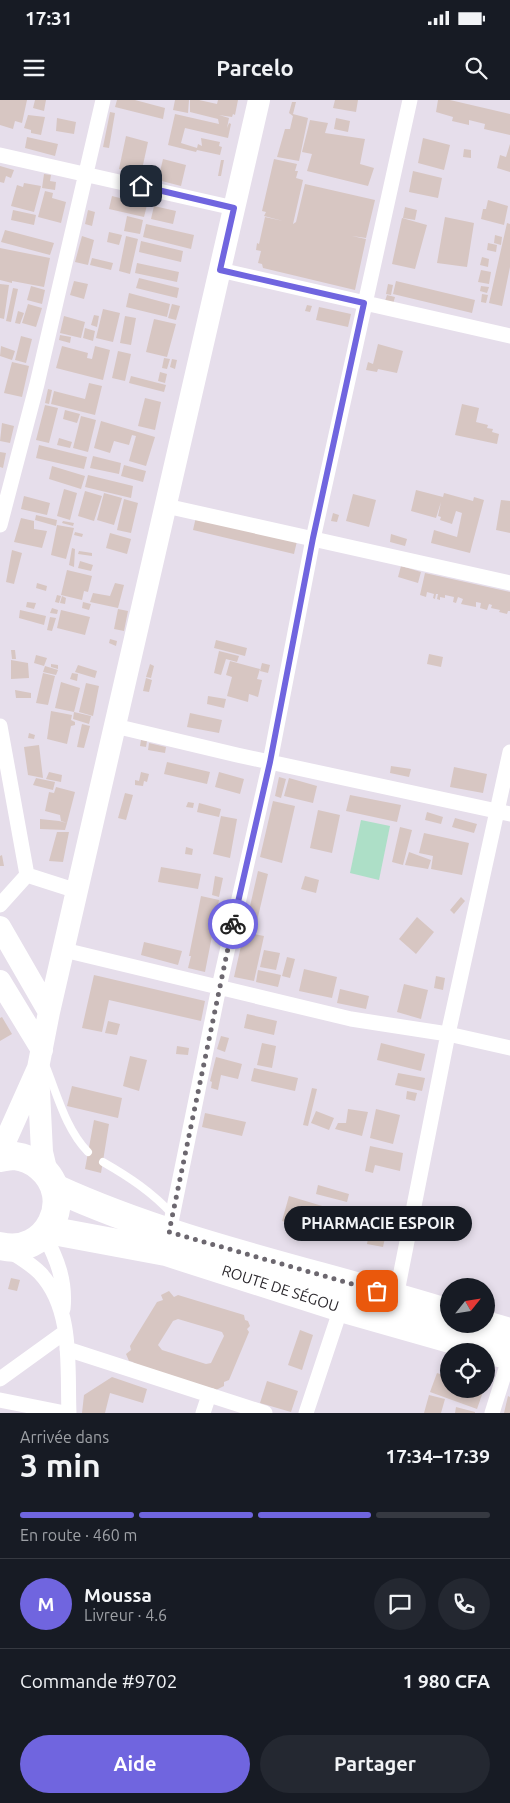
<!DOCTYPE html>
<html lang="fr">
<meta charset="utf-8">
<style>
body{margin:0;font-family:Ubuntu,sans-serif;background:#242831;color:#f1f3f6;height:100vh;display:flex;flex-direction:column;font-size:19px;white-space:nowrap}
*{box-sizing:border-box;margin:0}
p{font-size:16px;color:#9ea1a6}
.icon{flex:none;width:28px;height:28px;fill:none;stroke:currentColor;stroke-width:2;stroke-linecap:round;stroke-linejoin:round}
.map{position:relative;height:1313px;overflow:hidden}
.side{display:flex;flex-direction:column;background:#171b24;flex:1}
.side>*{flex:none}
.needle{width:32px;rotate:60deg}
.fabs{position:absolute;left:440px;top:1178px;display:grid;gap:10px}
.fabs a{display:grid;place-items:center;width:55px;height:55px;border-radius:50%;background:#171b24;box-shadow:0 2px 8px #0003;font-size:25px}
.pin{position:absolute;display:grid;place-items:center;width:42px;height:42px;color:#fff;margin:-21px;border-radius:10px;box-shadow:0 2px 8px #0006}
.courier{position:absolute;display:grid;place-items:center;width:50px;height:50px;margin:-25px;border:4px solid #7065df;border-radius:50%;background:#fff;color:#222;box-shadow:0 1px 6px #0007}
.bubble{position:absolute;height:35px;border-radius:18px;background:#171b24;box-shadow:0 2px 8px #0003;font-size:16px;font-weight:600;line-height:35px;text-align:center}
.head em{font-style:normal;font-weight:600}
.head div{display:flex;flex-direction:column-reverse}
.head{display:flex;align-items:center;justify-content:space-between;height:85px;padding:0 20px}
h1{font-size:32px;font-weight:600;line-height:38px}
.bar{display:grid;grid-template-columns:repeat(4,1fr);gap:8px 5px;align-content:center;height:60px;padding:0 20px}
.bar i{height:6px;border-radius:4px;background:#363941}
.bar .on{background:#7065df}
.bar p{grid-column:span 4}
.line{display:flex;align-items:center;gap:12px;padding:0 20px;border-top:1px solid #363941}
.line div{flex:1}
.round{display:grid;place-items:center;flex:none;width:52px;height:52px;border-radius:26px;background:#242831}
.button{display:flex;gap:10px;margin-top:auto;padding:10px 20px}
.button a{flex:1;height:58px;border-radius:30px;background:#7065df;color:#fff;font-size:20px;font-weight:600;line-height:58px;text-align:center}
.button a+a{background:#242831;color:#f1f3f6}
.status{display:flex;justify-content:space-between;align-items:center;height:35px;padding:0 25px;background:#171b24;direction:ltr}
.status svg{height:14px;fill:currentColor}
header{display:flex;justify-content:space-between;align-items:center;height:65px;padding:0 20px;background:#171b24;font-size:22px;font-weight:600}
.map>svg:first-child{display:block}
.green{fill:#addfc7}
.building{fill:#d7c6c2;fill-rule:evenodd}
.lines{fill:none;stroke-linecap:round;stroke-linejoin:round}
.lane{stroke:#fff;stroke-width:8}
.street{stroke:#fff;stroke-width:15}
.secondary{stroke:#fff;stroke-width:22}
.highway{stroke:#fff;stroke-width:28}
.done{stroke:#6c676f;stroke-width:5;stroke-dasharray:0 9}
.route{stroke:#7065df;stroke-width:6}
.labels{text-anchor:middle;stroke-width:4.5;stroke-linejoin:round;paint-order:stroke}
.street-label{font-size:15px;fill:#2a272c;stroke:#fff}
</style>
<div class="status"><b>17:31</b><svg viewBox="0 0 49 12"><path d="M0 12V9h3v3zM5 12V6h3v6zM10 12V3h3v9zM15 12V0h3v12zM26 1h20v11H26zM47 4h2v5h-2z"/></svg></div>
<header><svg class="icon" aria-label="menu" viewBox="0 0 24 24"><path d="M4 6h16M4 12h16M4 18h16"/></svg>Parcelo<svg class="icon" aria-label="search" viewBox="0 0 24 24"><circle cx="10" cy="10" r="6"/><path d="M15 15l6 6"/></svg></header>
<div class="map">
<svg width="510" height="1313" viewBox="0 0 510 1313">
<rect width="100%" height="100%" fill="#e6deeb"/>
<path class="green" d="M361,720l29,6 -11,54 -29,-7z"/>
<path class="building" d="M0,0h27l-5,23 -7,-2 -2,8 -13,-4z
M35,0h11l-2,11 -11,-3z
M117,0h18l30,8 -2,11 -48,-12z
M175,0h14l-1,13 -15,-3z
M190,0h9l18,4 1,-4h20l-3,15 -2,-1 -1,3 -13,-2 10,3 -2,10 2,-5 2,1 -3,14 -43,-10 -4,15 16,5 1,-4 4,2 -1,-8 19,4 -1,4 3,1 -2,8 -23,-5 -1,2 -28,-7 7,-31 44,10 -1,-5 -28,-7z
M335,0h23l-2,12 -23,-4z
M438,0h12l60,14v21l-26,-6 1,-5 -16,-4v5l-17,-4 1,-4 -17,-5z
M292,2h4l-3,12 -4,-1z
M110,12l5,1 -6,35 -6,-1z
M289,13l19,5 -9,43 -22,-4 8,-28h5l3,-13z
M28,15l17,2 -4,18 -10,-2v-3l-7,-2z
M57,18l19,4 -2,12 -18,-3z
M336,18l14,3 -2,11 -14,-3z
M310,20l18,3 -3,10 40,6 -5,25 14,4 -6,18 -61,-15 5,-17 -10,-2z
M126,36l22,6 -7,32 -22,-5z
M27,37l31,7 -3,12 -30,-8z
M423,38l27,7 -6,25 -26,-7z
M510,44v28l-13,-4 3,-13 6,2z
M464,49l7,1v8l-8,-1z
M163,59l23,6 -5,21 -23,-6z
M274,59l23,5 -2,7h3l-2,7 7,2 -10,44 3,-2 9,-38 70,16 -9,38 -14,-2 14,3 -11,51 -92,-22 -1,-4 -4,-1 3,-12 -5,-1 1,-7 2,1 6,-27 18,4 -19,-5 2,-4 -4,-1z
M221,60h3l-3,16h-3z
M0,66l14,4 -3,8 -5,-2 -2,7 -4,-1z
M413,71l29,7 -4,20 -29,-6z
M44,74l7,1 -1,6 6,1 -1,8 -13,-2z
M24,83l17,3 -7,26 -23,-6 6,-21 6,2z
M45,91l8,2 -1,5 14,4 -5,21 -23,-6z
M112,96l35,9 -3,12 -35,-8z
M488,100l20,6 -4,19 -23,-6 2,-10h3z
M154,106l22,5 -3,13 -22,-5z
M405,107l12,3 -2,10 -12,-2z
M13,110l23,5 -2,10 -23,-5z
M88,110l7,2 -3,14 -7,-2z
M127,116l16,4 -3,14 -16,-3z
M445,117l29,6 -7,44 -30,-4z
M402,118l25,7 -12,44 -23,-5z
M507,123l3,1v43l-8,39 -13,-3z
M146,124l48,11 -3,14 -48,-12z
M5,130l49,13 -4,12 -49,-13z
M109,132l13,3 -3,10 -12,-3z
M495,135l7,2 -1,8 -7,-2z
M82,136l12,4 -6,25 -13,-3z
M126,136l12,3 -8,35 -11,-3z
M141,141l42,10 -2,11 -42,-10z
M488,143l9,2 -1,7 -9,-2z
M0,148l50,10 -6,29 -32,-6v2l-12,-3z
M482,157l7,2 -1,8 -8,-2z
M92,158l21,5 -2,7 -21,-5z
M137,163l42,9 -2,10 -42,-9z
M481,170l10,2 -2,12 -11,-2z
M139,178l40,10 -2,10 -41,-10z
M74,181l14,3 -4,15 -14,-4z
M396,181l79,19 -3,13 -79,-19z
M0,184l9,1 -5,34 -4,-1z
M388,184l5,1 -2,10 -5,-1z
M31,186l14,4 -3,14 -15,-4z
M481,186l8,1 -2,6 -7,-2z
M13,188l5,1 -7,33 -5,-1z
M129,193l41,11 -3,13 -41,-10z
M482,194l6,1 -2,8 -5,-1z
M387,195l8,2 -2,7 -8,-3z
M28,204l14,4 -6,19 -14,-4z
M172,204l8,2 -4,14 -8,-2z
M307,205l5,1 -2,6 -5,-1z
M319,207l32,7 -3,13 -32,-7z
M103,209l17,4 -7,29 -17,-4z
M18,211l6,2 -4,11 -5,-1z
M94,215l5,1 -2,11 -6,-2z
M64,216l21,6 -4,16 -21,-5z
M125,216l11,2 -5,27 -11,-2z
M154,219l22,5 -9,33 -21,-5z
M85,228l10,3 -2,10 -10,-3z
M60,235l11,2 -1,6 -11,-3z
M21,236l11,3 -6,24 -11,-3z
M378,244l25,7 -6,22 -19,-4 -1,3 -11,-2 2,-8 5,2z
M1,246l14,5 -3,9 -12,-4z
M62,246l26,7 -1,5 5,1 3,-13 15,4 -7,30 -47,-12z
M118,251l13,3 -6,27 -13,-3z
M164,258l6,1 -3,10 -5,-1z
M172,259l5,1 -2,9 -5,-2z
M12,262l17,4 -7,31 -18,-4z
M160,272l7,2 -2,9 -7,-2z
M131,276l35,9 -2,7 -35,-9z
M89,283l13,3 -7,29 -44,-11 3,-13 31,8z
M48,289l4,1 -3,14 -4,-1z
M145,298l16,4 -6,28 -17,-4z
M462,304l17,4 -3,14 12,3 -1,3 6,1 -1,3 7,2 -2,10 -42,-9z
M45,305l13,3 -9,35 -13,-3z
M65,310l15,4 -3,9 -14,-4z
M81,316l15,4 -8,32 -15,-4z
M101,321l54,16 -9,29 -17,-5 7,-25 -4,-1 -3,10 -15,-4 -4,12 -16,-5z
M2,323l12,3 -4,17 -10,-2z
M59,338l13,4 -2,6 -13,-3z
M39,345l48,12 -3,12 -48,-11z
M0,352l6,1 -3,15 -3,-1z
M93,356l28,7 -2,11 -29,-6z
M124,365l22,6 -3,11 -22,-6z
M52,366l33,10 -4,13 -32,-10z
M88,375l45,11 -2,12 -46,-11z
M64,389l13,4 -7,27 -13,-4z
M416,390l27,7 1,-4 29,8 1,-4 10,3 -14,53 -39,-10 3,-13 23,7 5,-24 -6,-2 -4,13 -12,-4 1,-3 -3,-1 3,-14 -5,16 -25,-7z
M85,391l17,5 -8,25 -16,-5z
M104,393l18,5 -8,27 -17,-5z
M353,394l23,6 -7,27 -23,-6z
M24,396l26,7 -3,12 -26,-6z
M124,399l14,4 -7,30 -14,-3z
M501,400l9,1v32l-14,-3z
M333,413l6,2 -2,7 -6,-1z
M36,415l21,5 -1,6 -21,-6z
M196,417l101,24 -3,13 -101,-24z
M21,418l13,3v8l13,2 -5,17 -28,-6z
M63,421l11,2 -1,3 -11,-3z
M57,425l17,3 -8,31 -15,-4z
M75,432l8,2 -1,3 -8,-2z
M110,433l21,6 -4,15 -21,-6z
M391,434l16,5 -2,7 -15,-4z
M72,448l3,1 -1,18 -5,-2z
M12,450l10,3 -8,31 -8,-2z
M79,451l13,2v3l-14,-2z
M80,461l13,4 -2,6 -13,-3z
M401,466l20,6 -3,11 -20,-6z
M67,470l25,6 -4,16 -4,-1 -2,9 -21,-5z
M425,473l85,19v19h-2l-1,3 -8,-2 1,-2 -9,-2 1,-3 -3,-1 -2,6 -7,-2 1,-5 -5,-1v5l-15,-3 2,-5 -5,-2 -2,6 -3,-1 1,-5 -9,-2v3l-5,-1v3l-3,-1 1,-5h-2l-1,5 -2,-1 1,-4 -7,-2 -1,5 -6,-2z
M37,483l10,3 -1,5 -10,-3z
M115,483l9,2 -6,23 -28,-6 3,-9 17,3z
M57,495l4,1 -2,7 -4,-1z
M62,496l4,2 -1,6 -5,-1z
M27,502l9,1 -2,6 -8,-2z
M83,502l8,2 -2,6 -7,-2z
M52,508l6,2 -1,4 -7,-1z
M118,509l10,2 -4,20 -10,-2z
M20,510l26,6 -2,9 -25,-7z
M61,510l29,7 -5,18 -28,-7z
M50,517l6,1 -4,13 -5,-1z
M110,539l7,2 -1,5 -7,-3z
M216,540l31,8 -2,8 -31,-8z
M11,550h4l1,9h-4z
M219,551l20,5 -2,6 -11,-3 -5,16 -7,-2z
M429,554l14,3 -2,10 -14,-3z
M36,555l11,3 -3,8 -10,-3z
M11,560l17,3 1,15 -18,1z
M230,561l30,8 -3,10 5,1 -4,17 -9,-3 -1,8 -21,-6 5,-19 -6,-2z
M262,563l8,2 -2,8 -8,-2z
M51,564l7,1v4l-7,-2z
M150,564l4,2 -3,12 -5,-1z
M78,565l19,6 -2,7 -20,-6z
M45,566l13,4 -2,5 -13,-3z
M43,573l12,3 -7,29 -12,-2z
M72,573l6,1 -1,7 -7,-2z
M146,578l6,2 -3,12 -6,-1z
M61,582l19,6 -6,24 -19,-4z
M86,583l13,3 -6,30 -14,-4z
M15,590l16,3v5h-15z
M208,596l18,3 -2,9 -17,-4z
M51,611l21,4 -1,5 4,2v3l-4,1 -4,18 -20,-5z
M74,612l17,4 -2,8 -16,-5z
M190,613l32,7 -3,13 -32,-6z
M82,624l8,2 -6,22 -7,-1z
M29,633l6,2 -1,4 -6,-1z
M141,640l6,1 -1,6 -6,-1z
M149,643l17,4 -1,6 -17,-3z
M39,645l4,33 -15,-3 -4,-28z
M167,662l43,10 -3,12 -43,-10z
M391,666l20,3 -2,8 -19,-4z
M454,667l33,7 -4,19 -33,-6z
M49,672l13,3 -1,7 -15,-3z
M141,672l8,2 -2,8 -3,-1 -1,5 -8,-1v-5l4,1z
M219,672l25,7 -4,15 -25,-7z
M279,677l7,2 -5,19 -6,-2z
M36,678l19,4 -2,8 -20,-5z
M289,678l28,8 -4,17 -29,-7z
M56,687l19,5 -8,31 -6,-2 -1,-6 -15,-4 4,-19 5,1z
M125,693l8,2 -7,25 -8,-2z
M350,695l51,10 -4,17 -51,-11z
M273,701l22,5 -13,57 -22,-6z
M188,702l6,1 -1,5 -7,-1z
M199,703l22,6 -2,8 -22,-5z
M318,710l22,5 -8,38 -22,-5z
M427,712l16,5 -2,7 -16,-4z
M221,716l16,3 -7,39 -17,-4z
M455,718l22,6 -3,9 -22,-6z
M40,719l19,2 8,2 -2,7 -25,-1z
M400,727l12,3 -9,35 -11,-3z
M57,732h12l-6,30 -14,-1z
M424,733l45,10 -7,32 -31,-6 2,-13 -14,-3z
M186,747l7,2 -1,6 -7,-1z
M409,752l22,8 -3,9 -23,-4z
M2,755l2,11h-4v-10z
M161,767l40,7 -3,15 -40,-7z
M258,771l10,3 -14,60 10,2 -10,45 -20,-4z
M215,776l8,2 -4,19 -7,-2z
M305,776l14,4 -3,13 -15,-4z
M201,796l18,4 -14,72 -17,-4 3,-12h-2z
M461,797l4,4 -11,13 -4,-4z
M417,817l17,15 -18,22 -17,-15z
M144,842l38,9 -4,14 -37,-10z
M264,850l16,3 -4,17 -16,-3z
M287,857l8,2 -5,19 -8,-2z
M304,869l33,8 -5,21 -33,-7z
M258,870l23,5 -3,12 -22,-5z
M94,875l111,26 -4,20 -92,-21 -7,32 -20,-4z
M436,876l9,2 -2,12 -9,-2z
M404,884l24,6 -7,29 -24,-7z
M340,889l29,7 -3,13 -29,-6z
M247,914l30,7 -3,14 -30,-7z
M2,917l10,17 -12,7v-23z
M108,921l12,3 -3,11 -12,-2z
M221,936l8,2 -4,14 -8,-3z
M262,943l14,3 -4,22 -15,-3z
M381,943l44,11 -4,17 -44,-11z
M177,946l12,2 -1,7 -12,-1z
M130,956l17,4 -8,31 -16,-5z
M216,957l26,7 -4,15 -17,-4 -3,15 -7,-2 1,-6 -2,-1z
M254,968l44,10 -3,13 -44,-10z
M398,973l27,5 -3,13 -27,-6z
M72,986l50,12 -4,20 -51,-12z
M312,988l5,1 -9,37 -5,-1z
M407,991l10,2 -2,8 -9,-2z
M348,1009l20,3 -6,24 -27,-7 3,-6h8z
M376,1009l24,6 -7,29 -23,-6z
M316,1011l18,7 -5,12 -18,-7z
M205,1013l41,9 -4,14 -40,-9z
M94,1020l15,4 -8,49 -16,-4z
M370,1046l33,7 -3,18 -25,-6 -2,8 -8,-2z
M318,1085l31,9 -2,8 -31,-8z
M289,1096l50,15 -7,25 -50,-15z
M374,1106l17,4 -8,37 -16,-3z
M11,1178l9,2 -3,11 -9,-2z
M169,1191l5,6 4,-2 66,20 1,5 3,1 2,5 -3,3 2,3 -20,48 -5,2v4l-8,4 -3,-2 -6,2 -72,-24 -2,-4 -4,-1 -3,-7 5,-4 -1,-4 27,-44 6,-2 -2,-5zM178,1219l44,13 2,4 -13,27 -5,1 -44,-14 -4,-5 15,-24z
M300,1230l13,5 -11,35 -14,-5z
M437,1273l12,4v12h35l-7,20 -47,-17z
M112,1277l35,12 -4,14 -33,-10 -5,20h-23l2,-18z
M267,1281l31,10 -7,21 -31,-9z
M429,1295l16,4 -4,14h-17z
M508,1296l2,1v16h-6z
M456,1307l19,5v1h-20z"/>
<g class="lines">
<path class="lane" d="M46,967c12,30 20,62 42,85
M103,1062c26,15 49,30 70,53"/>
<path class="street" d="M0,55l234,53
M220,170l290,66
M166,406l344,77
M0,425l37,-141 66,-284
M0,626l27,149 50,16
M115,626l122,29 273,59
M0,805l27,-30
M64,850l287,69 97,15 62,14
M169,1132l50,-245 51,-225 43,-223 97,-439
M44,1134c13,25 22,47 19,75
M6,1149c12,7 24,14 34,24 34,36 27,95 29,140
M396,1197l52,-263 62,-282
M67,1249l198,64
M0,1279l65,-47
M0,1300l65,13
M203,1313l6,-18
M306,1313l35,-105
M492,1313l18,-57"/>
<path class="secondary" d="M0,827l49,85
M0,881l42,69
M38,971l4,81 5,21
M0,1053l38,-85 11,-56 210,-912"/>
<g class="highway">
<path d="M0,1058c5,-1 11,-2 15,-2 9,1 18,5 25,11 37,31 7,91 -40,79"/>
<path d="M55,1088c124,57 263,84 394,125"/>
<path id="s1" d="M48,1130l118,22 175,56 169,48"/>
<path d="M482,1224l28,8"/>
</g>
</g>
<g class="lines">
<path class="done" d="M233,824l-64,308 208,59"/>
<path class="route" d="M141,86l93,22 -14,62 144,33 -51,235 -43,224 -37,162"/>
</g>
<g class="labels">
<g class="street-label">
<text dy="5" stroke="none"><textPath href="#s1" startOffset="240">ROUTE DE SÉGOU</textPath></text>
</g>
</g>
</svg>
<div class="fabs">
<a><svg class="needle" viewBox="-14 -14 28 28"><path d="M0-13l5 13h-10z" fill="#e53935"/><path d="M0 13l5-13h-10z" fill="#9ea1a6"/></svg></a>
<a><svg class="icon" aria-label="locate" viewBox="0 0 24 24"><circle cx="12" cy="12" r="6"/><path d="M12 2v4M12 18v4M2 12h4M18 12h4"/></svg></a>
</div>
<div class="pin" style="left:377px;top:1191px;background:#ea580c"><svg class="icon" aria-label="bag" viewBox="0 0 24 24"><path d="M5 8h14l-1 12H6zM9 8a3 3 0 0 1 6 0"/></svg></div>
<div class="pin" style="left:141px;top:86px;background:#1f2937"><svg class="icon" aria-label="home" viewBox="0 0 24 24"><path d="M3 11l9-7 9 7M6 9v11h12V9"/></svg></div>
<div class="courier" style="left:233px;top:824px"><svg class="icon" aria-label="bike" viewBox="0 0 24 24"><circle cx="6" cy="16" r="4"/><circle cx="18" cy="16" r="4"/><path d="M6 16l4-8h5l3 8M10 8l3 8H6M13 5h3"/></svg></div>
<div class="bubble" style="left:284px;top:1106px;width:188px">PHARMACIE ESPOIR</div>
</div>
<section class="side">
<div class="head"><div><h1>3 min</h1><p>Arrivée dans</p></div><em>17:34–17:39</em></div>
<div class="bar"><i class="on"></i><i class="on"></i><i class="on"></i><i></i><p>En route · 460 m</p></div>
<div class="line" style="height:90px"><b class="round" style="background:#7065df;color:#fff">M</b><div><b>Moussa</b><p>Livreur · 4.6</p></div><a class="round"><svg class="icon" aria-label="chat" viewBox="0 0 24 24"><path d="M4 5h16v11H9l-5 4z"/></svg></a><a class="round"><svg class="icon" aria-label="phone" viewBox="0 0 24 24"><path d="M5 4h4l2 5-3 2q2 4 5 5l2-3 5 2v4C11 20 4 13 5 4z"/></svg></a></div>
<div class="line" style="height:65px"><div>Commande #9702</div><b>1 980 CFA</b></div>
<div class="button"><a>Aide</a><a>Partager</a></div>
</section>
